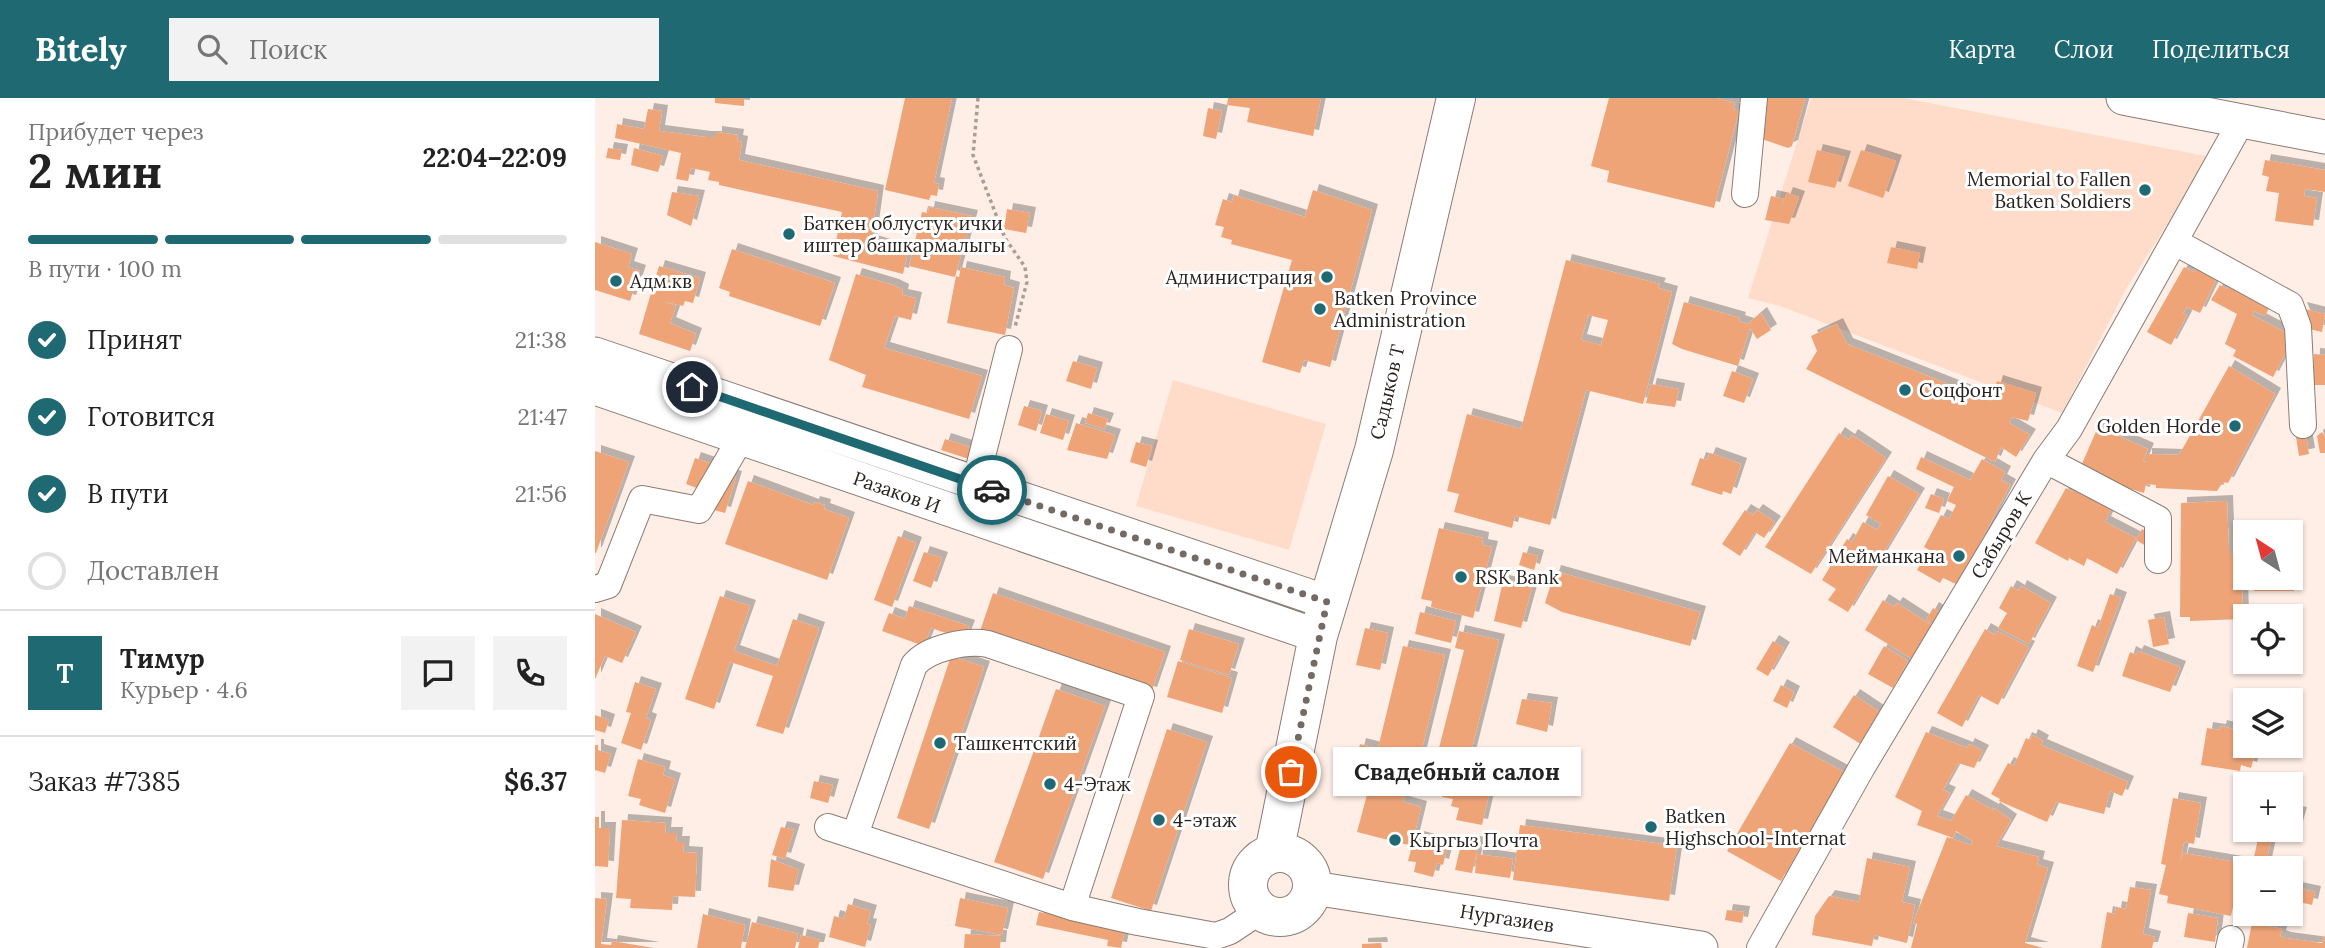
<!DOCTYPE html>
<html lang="ru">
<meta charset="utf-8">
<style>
body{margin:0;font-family:Lora,serif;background:#f2f2f2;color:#222;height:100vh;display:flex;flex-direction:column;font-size:26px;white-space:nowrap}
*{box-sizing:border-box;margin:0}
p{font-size:23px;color:#767676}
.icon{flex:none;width:38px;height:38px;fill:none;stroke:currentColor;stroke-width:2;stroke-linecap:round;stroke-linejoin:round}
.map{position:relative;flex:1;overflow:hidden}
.panel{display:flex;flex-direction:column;background:#fff;width:595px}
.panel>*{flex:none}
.needle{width:46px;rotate:324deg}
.tools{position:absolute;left:1638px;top:422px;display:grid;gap:14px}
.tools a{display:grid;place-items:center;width:70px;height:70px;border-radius:0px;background:#fff;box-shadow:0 2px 5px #0004;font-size:35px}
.pin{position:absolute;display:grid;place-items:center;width:60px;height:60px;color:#fff;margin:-30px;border:4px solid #fff;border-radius:50%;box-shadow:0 2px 7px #0007}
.courier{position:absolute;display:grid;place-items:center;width:70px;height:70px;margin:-35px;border:5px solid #1f6973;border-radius:50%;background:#fff;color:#222;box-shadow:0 2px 9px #0007}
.bubble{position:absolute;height:49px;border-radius:0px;background:#fff;box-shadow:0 2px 5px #0004;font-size:23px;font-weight:800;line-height:49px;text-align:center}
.overview em{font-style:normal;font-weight:800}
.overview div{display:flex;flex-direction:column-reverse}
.overview{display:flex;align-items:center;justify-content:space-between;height:119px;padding:0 28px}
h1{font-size:46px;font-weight:800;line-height:52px}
.bar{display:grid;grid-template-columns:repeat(4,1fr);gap:10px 7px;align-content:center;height:84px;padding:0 28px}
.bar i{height:9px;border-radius:5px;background:#e0e0e0}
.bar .active{background:#1f6973}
.bar p{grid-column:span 4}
.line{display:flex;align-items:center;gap:18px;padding:0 28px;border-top:2px solid #e0e0e0}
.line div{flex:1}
.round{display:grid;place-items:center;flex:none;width:74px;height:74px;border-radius:0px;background:#f2f2f2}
ol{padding:0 28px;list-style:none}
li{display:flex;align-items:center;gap:21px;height:77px}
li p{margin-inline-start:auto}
li .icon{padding:7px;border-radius:50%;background:#1f6973;color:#fff;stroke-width:4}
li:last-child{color:#767676}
li i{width:38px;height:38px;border:4px solid #e0e0e0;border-radius:50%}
header{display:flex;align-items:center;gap:42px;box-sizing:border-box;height:98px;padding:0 35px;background:#1f6973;color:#fff}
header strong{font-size:33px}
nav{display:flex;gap:38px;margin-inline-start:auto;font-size:24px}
.search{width:490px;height:63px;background:#f2f2f2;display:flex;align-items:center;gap:18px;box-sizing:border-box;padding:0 24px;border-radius:0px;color:#767676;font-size:26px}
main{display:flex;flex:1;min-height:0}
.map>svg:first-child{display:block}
.green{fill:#fedcc9}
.building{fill:#efa478;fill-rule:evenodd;filter:url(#shadow)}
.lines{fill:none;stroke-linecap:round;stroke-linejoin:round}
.minor-casing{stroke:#8a7c75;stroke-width:28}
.major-casing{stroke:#8a7c75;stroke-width:35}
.highway-casing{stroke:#8a7c75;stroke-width:40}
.path{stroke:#a99d97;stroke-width:3.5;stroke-dasharray:3.5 3.5;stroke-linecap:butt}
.minor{stroke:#fff;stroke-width:26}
.major{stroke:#fff;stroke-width:33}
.highway{stroke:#fff;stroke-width:38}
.done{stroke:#746a65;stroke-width:7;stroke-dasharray:0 12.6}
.route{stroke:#1f6973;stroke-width:9}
.poi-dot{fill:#1f6973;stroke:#fff;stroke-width:2.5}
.labels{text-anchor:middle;stroke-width:6;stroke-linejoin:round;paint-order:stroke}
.poi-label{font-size:19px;fill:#292320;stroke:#fff;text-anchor:start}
.street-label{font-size:19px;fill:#292320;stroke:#fff}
</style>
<header>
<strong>Bitely</strong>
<div class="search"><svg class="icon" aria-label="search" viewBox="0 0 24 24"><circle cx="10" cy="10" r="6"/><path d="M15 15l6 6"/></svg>Поиск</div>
<nav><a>Карта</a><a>Слои</a><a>Поделиться</a></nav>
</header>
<main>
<section class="panel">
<div class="overview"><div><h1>2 мин</h1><p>Прибудет через</p></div><em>22:04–22:09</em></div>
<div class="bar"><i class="active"></i><i class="active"></i><i class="active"></i><i></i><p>В пути · 100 m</p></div>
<ol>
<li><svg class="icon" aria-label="check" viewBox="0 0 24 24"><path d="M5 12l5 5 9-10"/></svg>Принят<p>21:38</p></li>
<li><svg class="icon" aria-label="check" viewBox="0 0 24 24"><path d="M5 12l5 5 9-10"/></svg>Готовится<p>21:47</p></li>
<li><svg class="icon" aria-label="check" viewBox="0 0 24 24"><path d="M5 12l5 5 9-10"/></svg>В пути<p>21:56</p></li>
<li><i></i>Доставлен</li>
</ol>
<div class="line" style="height:126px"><b class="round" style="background:#1f6973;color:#fff">Т</b><div><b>Тимур</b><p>Курьер · 4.6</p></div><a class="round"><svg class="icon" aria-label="chat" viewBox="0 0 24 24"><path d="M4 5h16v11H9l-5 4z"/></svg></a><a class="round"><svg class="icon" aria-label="phone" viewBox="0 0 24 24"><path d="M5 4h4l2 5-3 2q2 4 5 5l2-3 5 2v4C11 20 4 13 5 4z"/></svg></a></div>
<div class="line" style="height:91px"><div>Заказ #7385</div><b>$6.37</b></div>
</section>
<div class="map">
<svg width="1730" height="850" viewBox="0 0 1730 850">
<defs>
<filter id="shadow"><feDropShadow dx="6" dy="-6" stdDeviation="0" flood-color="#0004"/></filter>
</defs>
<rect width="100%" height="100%" fill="#feeee6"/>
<path class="green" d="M1216,0h92l308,59 -84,130 -65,126 -282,-107 -32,-8z
M578,282l153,44 -37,126 -153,-44z"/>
<path class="building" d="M120,0h29v8l-29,-3z
M310,0h47l-18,85 5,1 -2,12 -6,-1 -2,5 -44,-10z
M633,0h93l-8,38 -66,-14 3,-14 -23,-3z
M1014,0h108l18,5 -2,6 6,2 -25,97 -107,-26 2,-11 -18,-5z
M1171,0h39l-13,48 -4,2 -32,-11z
M613,10l14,3 -6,28 -13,-3z
M53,11l14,2 -3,20 46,6h11v-5l22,3 -1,6 5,1 -3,18 139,31 -7,50 37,11 -5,22 -70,-18 9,-44 -123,-27v-3l-11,-2 2,-8 -19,-4 -3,13 -12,-2 5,-26 -66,-15 2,-14 27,5z
M13,50l14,2 -2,10 -14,-2z
M39,50l29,8 -5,16 -27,-7z
M1222,52l28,7 -10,31 -27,-6z
M1266,52l35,11 -13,37 -35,-12z
M1670,62l60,10v22l-20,-3 -1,7 13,2 -4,28 -38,-5 4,-28 -13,-2 3,-14 -7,-2z
M718,92l59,20 -42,157 -26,-7 -4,13 -38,-11 30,-102 -61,-16 1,-4 -11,-3 3,-10 -9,-2 8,-26 9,3 2,-7 71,22z
M77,94l27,4 -8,30 -24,-11z
M1192,95l12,4 -10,27 -24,-4 6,-24 13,3 -3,10z
M334,109l43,9 -17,61 -46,-11 13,-54 6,1z
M412,111l23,4 -4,20 -22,-4z
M0,144l37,12 -4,13 12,4 -10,30 -35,-11z
M1296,149l29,6 -3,16 -30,-6z
M137,151l103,34 -15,43 -91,-30 1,-4 -11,-4z
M971,162l94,24 -2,4 14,4 -29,112 -57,-14 -36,135 -35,-9 -3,12 -58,-16 5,-18 -12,-3 20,-77 54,15zM993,217l20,5 -7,25 -20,-5z
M64,168l41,12 -7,25 -8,-2 -2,5 -21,-5 14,5 -6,17 26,11 -6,17 -51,-17z
M366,169l44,10 -1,8 10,3 -9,47 -58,-12 9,-47 3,1z
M1589,169l10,5 2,-5 21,11 -17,35 -13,-6 -4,6 4,2 -16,30 -24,-13z
M261,176l37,11 10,5 -1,5 14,3 -5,22 -16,-4 -11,32 98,28 -13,43 -107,-32 4,-12 -37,-15z
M1634,186l41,22 -5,10 -11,-5 -2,4 42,22 -21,40 -40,-21 3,-6 -11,-6 12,-30 -26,-14 9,-15 7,4z
M1089,204l56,16 -1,3 9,3 13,-11 10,17 -14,9 -7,-11 -12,38 -56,-17 -10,-5z
M1706,210l24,6 -3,18 -13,-3z
M1242,226l10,20 144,57 6,-20 39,12 -8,28 -16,-4 -3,6 21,12 -14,22 -15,-10 -6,15 -189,-93 11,-18 -6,-15z
M1719,256l11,1v30h-12z
M478,263l24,7 -6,21 -25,-8z
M1634,268l46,28 -47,89 -5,-1 -6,9 -61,-3v-3l-10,-1 -2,9 -59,-18 -4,-9 17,-39 50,22 -5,12 3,1v-8l33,1z
M1137,273l21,8 -9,24 -21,-7z
M1056,286l28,5 -4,18 -29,-4z
M429,308l18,5 -6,20 -18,-6z
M493,315l20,6 -4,10 -19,-6z
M451,316l23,7 -6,19 -23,-7z
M1708,318l6,38 -10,2 -6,-38z
M481,325l39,12 -8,24 -40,-9z
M1727,334l3,5v16h-5l-3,-17z
M1244,335l10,7 3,-5 34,23 -75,116 -46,-27z
M350,341l31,10 -4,11 -31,-10z
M541,344l16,4 -6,21 -16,-5z
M0,353l34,11 -33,91h-1z
M1115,355l31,11 -10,30 -8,-3 -1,4 -31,-10 9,-27 7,2z
M1326,359l49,23 12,-21 23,13 -4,8 9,5 -52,100 -15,-7 -3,5 -23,-13 10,-17 11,7 2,-4 -16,-9 17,-32 8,4 7,-14 -9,-4 7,-14 -38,-18z
M100,360l17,6 -10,26 -16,-6z
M130,376l11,3 -11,36 -11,-3z
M1293,378l31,18 -71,118 -20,-12 8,-11 -14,-9 25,-41 5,3 11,-20 14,8 4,-6 -15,-9z
M153,383l65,24 1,-3 11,3 -1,4 25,9 -22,62 -102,-36z
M1481,387l38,18 -9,19 31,16 -19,36 -30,-16 -3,8 -15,-8 -1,3 -33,-18 31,-55 7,4z
M1336,396l13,5 -5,14 -14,-5z
M1632,403l2,52h12l2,66 -53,2v-4h-10l1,-114z
M1150,412l8,5 4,-5 18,12 -11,16 -9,-6 -15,24 -18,-12z
M844,430l44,10 -1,7 10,2 -19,71 -42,-11 1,-6 -11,-2z
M1547,431l10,6 -6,11 -10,-6z
M303,438l18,7 -24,64 -18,-7z
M329,454l18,6 -11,30 -18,-7z
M928,454l15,4 -4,14 -15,-5z
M1696,461h3v32h-40l-1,-13h38z
M960,473l145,41 -10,34 -128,-34 -17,-9z
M908,483l29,7 -11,40 -27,-7z
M1416,488l8,5 2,-5 30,17 -22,41 -31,-16 9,-15 -8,-5z
M398,495l172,59 -14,41 -172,-59z
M1515,496l11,4 -28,74 -16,-6 15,-41 6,3z
M125,498l30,10 -16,45 43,15 16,-47 26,9 -36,106 -27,-8 17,-50 -43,-14 -16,47 -29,-10z
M1288,502l11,7 3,-4 37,24 -20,33 -49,-30z
M314,508l60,20 -5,13 -33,-11 -7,18 -42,-15 7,-18 16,6z
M1338,510l9,6 -7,11 -9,-5z
M825,514l36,9 -5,22 -36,-9z
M0,516l41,18 -14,31 -17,-7 -10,23z
M1569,519l5,27 -16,3 -5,-27z
M770,530l23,5 -8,37 -24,-5z
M594,531l50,15 -10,31 -49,-15z
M1390,531l10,6 2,-4 32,16 -31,58 -19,-10 -17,32 -25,-14z
M864,533l40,9 -29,116 -31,-8 25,-98 -9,-2z
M1178,543l11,7 -16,28 -12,-7z
M808,548l42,9 -25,102 -42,-9z
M1289,548l24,15 -15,27 -25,-14z
M1543,553l42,16 -10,25 -48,-16 8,-24 6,3z
M356,558l33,11 -55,162 -32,-11z
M583,563l54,17 -10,35 -55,-16z
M40,584l21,7 -10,29 5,2 -10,30 -20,-7 10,-30 -5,-1z
M1186,587l13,7 -7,16 -14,-7z
M461,591l49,17 -62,173 -49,-17z
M1259,597l30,20 -20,31 -31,-19z
M927,601l30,4 -5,29 -31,-8z
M0,617l14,5 -4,13 -10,-3z
M1626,628l24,6v14h12l-6,22 -10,-3 -1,6 -39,-6 6,-37 13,2z
M572,631l40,13 -56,169 -40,-13z
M1331,634l41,16 2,-4 14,7 -9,17 -16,-5 -15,27 7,3 -13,23 14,5 15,-26 27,15 1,-2 17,12 -15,26 43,11 -2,8 11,3 -23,75 18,5h-132l6,-24 -4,-1 34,-86 24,8 2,-4 -17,-10 -3,7 -36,-13 5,-14 -27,-14z
M1437,637l11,6 -2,4 87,37 -6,14 -12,-5 -6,23 -48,-12 -9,20 -48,-21 1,-2 -9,-5 17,-31 6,3 12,-28 4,2z
M1195,645l54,29 -63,109 -54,-30z
M765,646l60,15 -9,35 -5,-2 -3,10 18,5 -7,29 34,9 -5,20 -6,-2 -4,14 -19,-5 2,-10 -8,-1 4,-15 -55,-14 11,-41 -19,-5z
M0,647h3v5l13,4 -6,19 -10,-3z
M857,655l15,4 -6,26 29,7 -8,35 -26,-5 3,-12 -8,-2 2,-7 -11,-2z
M902,658l27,6 -7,27 -26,-6z
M43,661l27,8 -2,8 12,4 -10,34 -26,-8 2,-6 -13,-3z
M219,683l19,4 -5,18 -18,-5z
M1578,700l28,5 -7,41 -10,-2 -4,21 3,-10 59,10 -11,53 -64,-13 1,-7 -9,-2 7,-29 -5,-1z
M1696,713l10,2 -4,14 -6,-1z
M0,719h4v11h11l-2,39 -13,-1z
M27,722l44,3 -1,10h12l-1,9h8l-1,10 14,1 -2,44 -22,-1 -1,14 -42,-2 1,-9 -15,-1z
M925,727l157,21 -8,55 -156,-21z
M186,729l13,3 -9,29 -13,-4z
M1665,732h13l-8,38h-10l-3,-2z
M867,742l17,3 -7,30 -17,-3z
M882,756l36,5 -3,19 -35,-5z
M1272,760l43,9 -8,35 13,3 -8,38 -33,-8 -2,11 -60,-11 3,-19 14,-20 30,6z
M176,761l28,11 -6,21 -25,-4z
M1535,789l21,3 -8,44 12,3 -3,11h-51l6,-36 8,2 1,-7 10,2z
M1696,789l24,5 -3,13 -21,-5z
M0,800l12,1 -6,45 10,1 1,-4 42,7h-59z
M365,800l48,10 -6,27 -47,-9z
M253,806l23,7 -4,13 4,1 -6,22 -36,-10 5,-21 10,3z
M1132,812l17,2 -2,11 -17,-3z
M444,814l86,16 -4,20 -14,-2 1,-6 -72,-15z
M1593,815l30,5 -3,24 -31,-5z
M108,816l42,11 -4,23h-44z
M1659,816h26l-3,12 -24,-6z
M157,824l46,12 -3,14h-50z
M1657,825l30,6 -2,7 5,2 37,5 3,-8v13h-78z
M370,836l36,2 -1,12h-36z
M206,837l19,5 -2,8h-20z
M786,845l1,5h-20v-4z"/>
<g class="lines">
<defs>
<path id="minor" d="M1150,96l9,-96
M1580,144l115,63 8,22 5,98
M1451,362l112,59v41
M380,386l34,-135
M0,491l13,-4 34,-86 57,11 42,-72
M233,729l244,80 66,15 78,14 14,-5 30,-20
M260,737l59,-170c14,-17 52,-25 74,-21l153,52 -69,211
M1165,850l102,-181 184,-307 23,-31 172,-307
M1634,850l2,-9"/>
<path id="major" d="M1528,0l202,39
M0,256l732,248
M0,290l723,248
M718,790l388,60"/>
<path id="highway" d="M653 787a32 32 0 1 1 64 0a32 32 0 1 1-64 0Z
M679,755l44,-217 56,-186 82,-352"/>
</defs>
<use href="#minor" class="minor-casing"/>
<use href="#major" class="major-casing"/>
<use href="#highway" class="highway-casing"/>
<path class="path" d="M383,0l-5,57 32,83 20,29 2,15 -12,45"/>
<use href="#minor" class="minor"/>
<use href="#major" class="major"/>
<use href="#highway" class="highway"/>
</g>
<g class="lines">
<path class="done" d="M397,392l335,112 -36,170"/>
<path class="route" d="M97,289l300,103"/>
</g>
<g class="poi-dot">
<circle cx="1550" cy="92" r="7"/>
<circle cx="194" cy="136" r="7"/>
<circle cx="732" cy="179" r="7"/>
<circle cx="21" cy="183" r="7"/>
<circle cx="725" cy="211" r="7"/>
<circle cx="1310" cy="292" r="7"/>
<circle cx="1640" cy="328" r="7"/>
<circle cx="1364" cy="458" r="7"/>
<circle cx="866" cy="479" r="7"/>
<circle cx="345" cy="645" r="7"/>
<circle cx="455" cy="686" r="7"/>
<circle cx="564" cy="722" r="7"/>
<circle cx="1056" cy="729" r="7"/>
<circle cx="800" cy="742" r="7"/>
</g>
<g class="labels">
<g class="poi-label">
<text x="1536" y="88" text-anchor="end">Memorial to Fallen<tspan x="1536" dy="22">Batken Soldiers</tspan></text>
<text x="208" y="132">Баткен облустук ички<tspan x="208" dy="22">иштер башкармалыгы</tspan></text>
<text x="718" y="186" text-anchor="end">Администрация</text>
<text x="35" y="190">Адм.кв</text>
<text x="739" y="207">Batken Province<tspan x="739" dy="22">Administration</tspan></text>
<text x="1324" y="299">Соцфонт</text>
<text x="1626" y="335" text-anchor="end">Golden Horde</text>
<text x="1350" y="465" text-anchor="end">Мейманкана</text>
<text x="880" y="486">RSK Bank</text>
<text x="359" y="652">Ташкентский</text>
<text x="469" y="693">4-Этаж</text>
<text x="1070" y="725">Batken<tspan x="1070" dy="22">Highschool-Internat</tspan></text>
<text x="578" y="729">4-этаж</text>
<text x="814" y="749">Кыргыз Почта</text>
</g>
<g class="street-label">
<text transform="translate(792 294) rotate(-77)" y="7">Садыков Т</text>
<text transform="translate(302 394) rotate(19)" y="7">Разаков И</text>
<text transform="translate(1406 437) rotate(-59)" y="7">Сабыров К</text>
<text transform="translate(912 820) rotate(9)" y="7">Нургазиев</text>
</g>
</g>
</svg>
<div class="tools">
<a><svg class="needle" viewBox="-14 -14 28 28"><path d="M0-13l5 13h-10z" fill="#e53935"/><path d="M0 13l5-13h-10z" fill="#767676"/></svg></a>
<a><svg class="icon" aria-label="locate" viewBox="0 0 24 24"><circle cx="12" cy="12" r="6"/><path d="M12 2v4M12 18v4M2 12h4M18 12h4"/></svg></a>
<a><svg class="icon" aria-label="layers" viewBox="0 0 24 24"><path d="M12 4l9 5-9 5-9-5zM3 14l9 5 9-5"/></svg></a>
<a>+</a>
<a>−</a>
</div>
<div class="pin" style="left:696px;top:674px;background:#ea580c"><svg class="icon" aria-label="bag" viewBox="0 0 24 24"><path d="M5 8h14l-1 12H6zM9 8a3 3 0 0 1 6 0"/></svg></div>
<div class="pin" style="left:97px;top:289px;background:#1f2937"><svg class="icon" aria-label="home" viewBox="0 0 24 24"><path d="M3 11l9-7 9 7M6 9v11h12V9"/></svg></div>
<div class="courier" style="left:397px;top:392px"><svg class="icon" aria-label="car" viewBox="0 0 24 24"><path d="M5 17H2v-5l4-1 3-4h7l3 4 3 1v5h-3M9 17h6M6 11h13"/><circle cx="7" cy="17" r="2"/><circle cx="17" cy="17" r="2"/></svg></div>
<div class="bubble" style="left:738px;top:649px;width:248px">Cвадебный салон</div>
</div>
</main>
